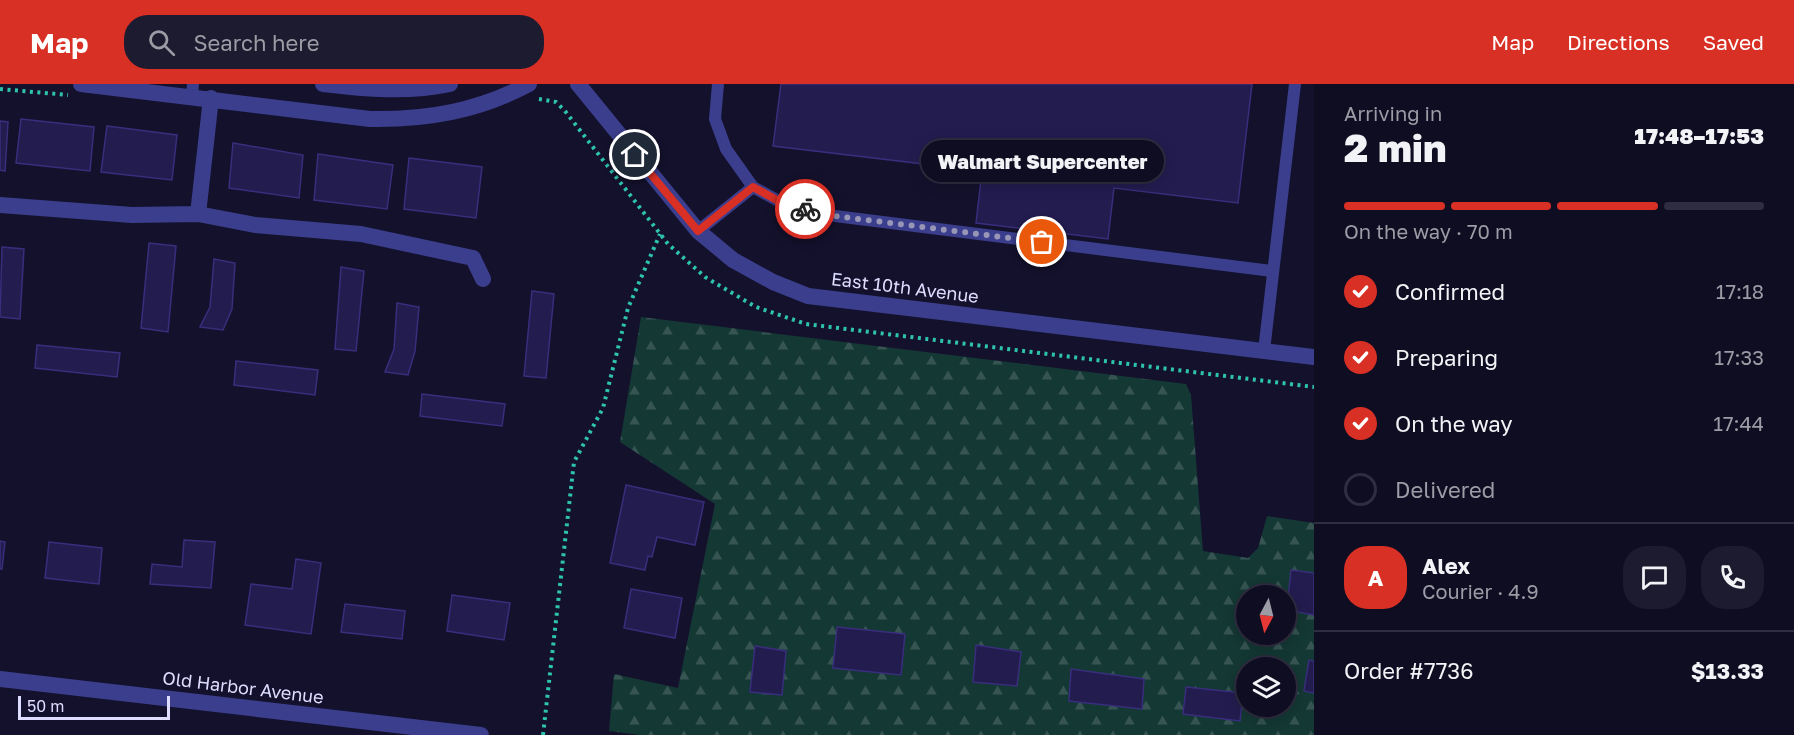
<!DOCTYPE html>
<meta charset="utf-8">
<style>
body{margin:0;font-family:"Golos Text",sans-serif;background:#1d1b2f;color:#f1f3f6;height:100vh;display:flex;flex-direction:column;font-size:22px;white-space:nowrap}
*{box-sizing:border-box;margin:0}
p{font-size:20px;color:#9b9ca5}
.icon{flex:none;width:33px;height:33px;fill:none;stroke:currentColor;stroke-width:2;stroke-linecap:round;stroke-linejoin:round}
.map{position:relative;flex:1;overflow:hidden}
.side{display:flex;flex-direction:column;background:#0f0d22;width:480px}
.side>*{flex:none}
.needle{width:39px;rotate:187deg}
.fabs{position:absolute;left:1236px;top:501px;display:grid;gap:12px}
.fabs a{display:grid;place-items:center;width:60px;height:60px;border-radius:50%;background:#0f0d22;box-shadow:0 3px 15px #0003,0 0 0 2px #2f2d40;font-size:30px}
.scale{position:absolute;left:18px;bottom:15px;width:152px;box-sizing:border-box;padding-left:6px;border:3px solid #dfddff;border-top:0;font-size:16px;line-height:21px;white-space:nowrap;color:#dfddff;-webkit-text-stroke:4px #14112d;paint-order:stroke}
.pin{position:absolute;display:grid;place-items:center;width:51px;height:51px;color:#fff;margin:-26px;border:3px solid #fff;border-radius:50%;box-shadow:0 2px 6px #0007}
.courier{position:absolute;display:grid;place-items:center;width:60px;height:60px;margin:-30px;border:4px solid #d93025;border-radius:50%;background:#fff;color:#222;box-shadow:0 2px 8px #0007}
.bubble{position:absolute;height:42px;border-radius:21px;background:#0f0d22;box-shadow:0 3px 15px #0003,0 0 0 2px #2f2d40;font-size:20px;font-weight:800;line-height:42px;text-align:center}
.overview em{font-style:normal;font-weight:800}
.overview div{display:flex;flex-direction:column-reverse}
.overview{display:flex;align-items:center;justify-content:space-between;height:102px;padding:0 30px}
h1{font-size:39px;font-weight:800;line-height:45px}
.bar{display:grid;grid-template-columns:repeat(4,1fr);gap:9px 6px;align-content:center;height:72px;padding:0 30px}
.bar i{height:8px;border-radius:4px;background:#2f2d40}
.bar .current{background:#d93025}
.bar p{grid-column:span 4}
.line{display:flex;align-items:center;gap:15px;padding:0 30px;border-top:2px solid #2f2d40}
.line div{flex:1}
.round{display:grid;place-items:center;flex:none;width:63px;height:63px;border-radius:24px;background:#1d1b2f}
ol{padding:0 30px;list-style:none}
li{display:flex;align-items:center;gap:18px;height:66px}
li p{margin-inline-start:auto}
li .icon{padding:6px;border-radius:50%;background:#d93025;color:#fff;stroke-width:4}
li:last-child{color:#9b9ca5}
li i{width:33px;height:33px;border:3px solid #2f2d40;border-radius:50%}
header{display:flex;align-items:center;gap:36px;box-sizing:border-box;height:84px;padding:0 30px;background:#d93025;color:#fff}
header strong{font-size:28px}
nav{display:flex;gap:33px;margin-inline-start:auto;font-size:21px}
.search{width:420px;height:54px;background:#1d1b2f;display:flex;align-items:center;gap:15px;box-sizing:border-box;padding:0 21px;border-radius:24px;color:#9b9ca5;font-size:22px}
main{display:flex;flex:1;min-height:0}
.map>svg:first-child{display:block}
.forest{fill:url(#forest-firs);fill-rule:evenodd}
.building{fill:#231c4f;stroke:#382e7c;stroke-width:1.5}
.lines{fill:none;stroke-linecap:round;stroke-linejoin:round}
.path{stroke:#2ec3af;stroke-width:4;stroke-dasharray:3 4.5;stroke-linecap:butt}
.service{stroke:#3b3e8d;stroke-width:12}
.minor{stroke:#3b3e8d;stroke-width:16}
.done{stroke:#9896b6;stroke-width:6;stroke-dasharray:0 10.8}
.route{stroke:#d93025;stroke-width:8}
.labels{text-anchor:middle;stroke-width:5;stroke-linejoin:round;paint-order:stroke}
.street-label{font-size:18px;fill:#dfddff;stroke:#14112d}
</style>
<header>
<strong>Map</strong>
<div class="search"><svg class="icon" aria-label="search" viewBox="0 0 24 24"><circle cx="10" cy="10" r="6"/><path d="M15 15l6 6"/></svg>Search here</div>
<nav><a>Map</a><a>Directions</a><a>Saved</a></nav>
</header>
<main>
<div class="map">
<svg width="1314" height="651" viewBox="0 0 1314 651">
<defs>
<pattern id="forest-firs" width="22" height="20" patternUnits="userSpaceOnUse" patternTransform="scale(1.5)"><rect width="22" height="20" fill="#143834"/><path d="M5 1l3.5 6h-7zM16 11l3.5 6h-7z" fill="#365452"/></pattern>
</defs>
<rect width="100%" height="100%" fill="#14112d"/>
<path class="forest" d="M641,233l545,67 5,11 12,156 45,7 10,-10 9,-32 47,7v212h-674l-31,-4 5,-57 64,14 37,-184 -95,-62zM1246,512h40v38h-40zM1246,584h40v38h-40z"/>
<path class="building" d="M781,0h471l-14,119 -124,-15 -6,51 -132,-16 6,-52 -209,-25z
M21,35l73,8 -4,44 -74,-8z
M0,37l8,1 -3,49 -5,-1z
M107,42l70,9 -5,45 -71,-8z
M233,59l70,12 -4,43 -70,-10z
M318,70l75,11 -6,44 -73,-9z
M409,74l73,9 -6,51 -72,-9z
M149,159l27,3 -8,86 -27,-4z
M2,163l22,2 -4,70 -20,-2z
M214,175l21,4 -3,46 -9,21 -23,-3 10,-20z
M341,183l23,4 -8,80 -21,-2z
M532,207l22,3 -8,84 -22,-2z
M397,219l22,4 -4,44 -7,24 -23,-3 9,-23z
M37,261l83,8 -3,24 -82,-9z
M236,277l82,9 -3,25 -81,-10z
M422,310l83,10 -3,22 -82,-10z
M626,401l78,17 -9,43 -38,-8 -5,20 -4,-1 -3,14 -35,-7z
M184,456l31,2 -4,46 -61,-4 2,-20 30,3z
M0,457l5,1 -3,27h-2z
M49,458l53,6 -3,36 -54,-6z
M296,475l25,4 -10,71 -66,-9 6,-41 41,5z
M1291,486l23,3v42l-27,-5z
M631,505l51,9 -7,40 -51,-10z
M452,511l58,8 -6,37 -57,-9z
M345,520l60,7 -3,28 -61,-7z
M837,543l68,7 -4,41 -68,-7z
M976,561l45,7 -4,34 -44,-4z
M755,562l31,5 -4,44 -32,-3z
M1309,576l5,1v32l-10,-2z
M1071,585l73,10 -2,30 -73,-8z
M1186,603l57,6 -3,28 -57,-7z"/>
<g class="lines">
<path class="path" d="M0,5l68,6
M539,15l17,3 9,9 103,133 37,33 51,30 50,17 508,63
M543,651l31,-273 29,-54 25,-100 32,-74"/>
<path class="service" d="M718,0l-3,35 11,30 27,38 31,17 51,12 437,55
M192,12l1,-12
M698,147l55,-44
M1264,267l31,-267"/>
<path class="minor" d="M81,0l289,35c57,1 108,-8 159,-35
M323,0c42,5 85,9 127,0
M578,0l120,147 35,29 40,22 35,14 506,61
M211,14l-13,116 57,11 106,9 112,24 10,21
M0,121l132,10 66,-1
M0,595l481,56"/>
</g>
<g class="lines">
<path class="done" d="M805,125l30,7 207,26"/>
<path class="route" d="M635,71l63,76 55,-44 31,17 21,5"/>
</g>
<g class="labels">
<g class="street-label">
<text transform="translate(905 204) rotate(7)" y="6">East 10th Avenue</text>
<text transform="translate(243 604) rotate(7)" y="6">Old Harbor Avenue</text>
</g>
</g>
</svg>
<div class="fabs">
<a><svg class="needle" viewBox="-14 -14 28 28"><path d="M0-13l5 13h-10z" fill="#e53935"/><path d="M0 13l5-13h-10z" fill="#9b9ca5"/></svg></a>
<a><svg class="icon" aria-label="layers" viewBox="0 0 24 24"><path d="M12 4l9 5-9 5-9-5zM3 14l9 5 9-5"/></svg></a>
</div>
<div class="scale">50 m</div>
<div class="pin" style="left:1042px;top:158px;background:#ea580c"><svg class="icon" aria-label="bag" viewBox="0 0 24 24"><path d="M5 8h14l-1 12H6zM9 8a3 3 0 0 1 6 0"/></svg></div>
<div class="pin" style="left:635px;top:71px;background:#1f2937"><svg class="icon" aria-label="home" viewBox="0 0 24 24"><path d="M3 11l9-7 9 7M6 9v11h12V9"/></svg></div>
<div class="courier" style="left:805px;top:125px"><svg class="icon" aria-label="bike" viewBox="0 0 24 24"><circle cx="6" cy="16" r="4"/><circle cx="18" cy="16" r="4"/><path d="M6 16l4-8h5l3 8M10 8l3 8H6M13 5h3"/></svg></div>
<div class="bubble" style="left:921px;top:56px;width:243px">Walmart Supercenter</div>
</div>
<section class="side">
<div class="overview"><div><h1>2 min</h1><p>Arriving in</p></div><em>17:48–17:53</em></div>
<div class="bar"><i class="current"></i><i class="current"></i><i class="current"></i><i></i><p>On the way · 70 m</p></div>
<ol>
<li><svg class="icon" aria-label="check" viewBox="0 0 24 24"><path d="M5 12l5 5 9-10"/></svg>Confirmed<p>17:18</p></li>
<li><svg class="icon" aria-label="check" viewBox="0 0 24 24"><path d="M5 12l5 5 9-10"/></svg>Preparing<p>17:33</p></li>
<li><svg class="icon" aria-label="check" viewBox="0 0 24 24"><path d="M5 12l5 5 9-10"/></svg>On the way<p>17:44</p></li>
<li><i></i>Delivered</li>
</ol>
<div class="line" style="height:108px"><b class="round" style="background:#d93025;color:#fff">A</b><div><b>Alex</b><p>Courier · 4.9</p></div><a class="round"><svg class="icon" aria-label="chat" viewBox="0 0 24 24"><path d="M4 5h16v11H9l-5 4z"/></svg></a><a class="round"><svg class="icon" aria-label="phone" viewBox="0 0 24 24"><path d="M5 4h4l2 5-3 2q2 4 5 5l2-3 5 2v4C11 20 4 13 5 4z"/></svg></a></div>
<div class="line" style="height:78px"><div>Order #7736</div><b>$13.33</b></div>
</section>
</main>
